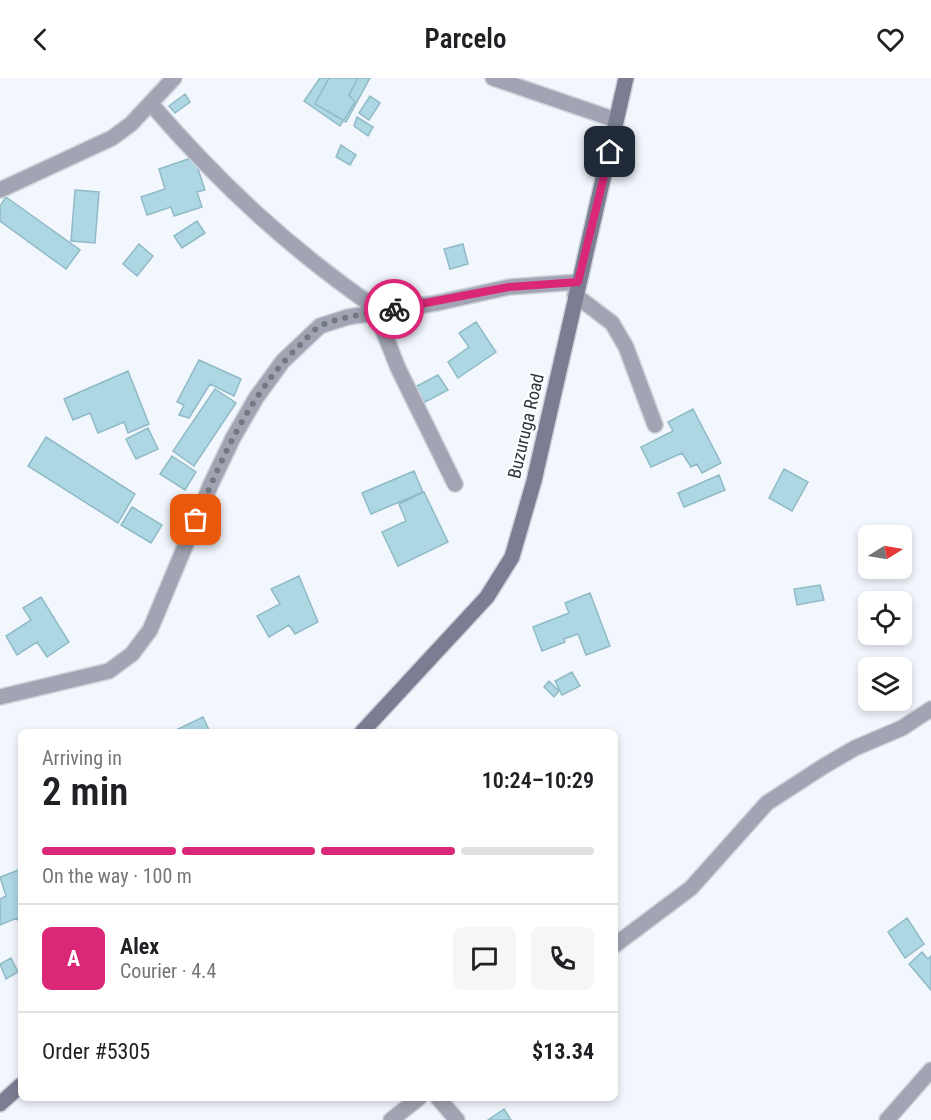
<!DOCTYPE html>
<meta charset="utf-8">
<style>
body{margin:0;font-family:"Roboto Condensed",sans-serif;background:#f6f6f6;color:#202124;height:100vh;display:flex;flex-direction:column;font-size:22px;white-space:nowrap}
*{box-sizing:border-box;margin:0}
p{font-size:20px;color:#757577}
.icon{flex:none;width:33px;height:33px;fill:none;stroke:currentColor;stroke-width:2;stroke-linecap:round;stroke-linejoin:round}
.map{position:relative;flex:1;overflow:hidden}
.details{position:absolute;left:18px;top:651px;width:600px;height:372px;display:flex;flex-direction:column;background:#fff;border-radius:9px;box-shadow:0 3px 9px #0003}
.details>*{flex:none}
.needle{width:39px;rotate:79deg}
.tools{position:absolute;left:858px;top:447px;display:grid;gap:12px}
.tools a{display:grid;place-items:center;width:54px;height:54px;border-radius:9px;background:#fff;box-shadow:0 3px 9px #0003;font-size:30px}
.pin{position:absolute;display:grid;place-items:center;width:51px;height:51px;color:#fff;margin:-26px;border-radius:12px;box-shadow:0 3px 9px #0006}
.courier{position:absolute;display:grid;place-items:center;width:60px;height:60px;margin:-30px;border:4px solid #db2777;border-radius:50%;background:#fff;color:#222;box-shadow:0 2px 8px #0007}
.head em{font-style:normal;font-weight:600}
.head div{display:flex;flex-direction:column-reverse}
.head{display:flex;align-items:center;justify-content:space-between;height:102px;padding:0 24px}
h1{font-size:39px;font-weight:600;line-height:45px}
.bar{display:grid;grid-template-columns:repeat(4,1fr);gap:9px 6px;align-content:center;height:72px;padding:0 24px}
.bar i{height:8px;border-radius:4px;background:#e0e0e0}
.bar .active{background:#db2777}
.bar p{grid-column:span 4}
.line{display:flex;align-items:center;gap:15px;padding:0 24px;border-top:2px solid #e0e0e0}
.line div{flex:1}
.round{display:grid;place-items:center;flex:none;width:63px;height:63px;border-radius:9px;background:#f6f6f6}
header{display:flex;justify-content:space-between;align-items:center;height:78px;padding:0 24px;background:#fff;font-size:27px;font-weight:600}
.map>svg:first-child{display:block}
.building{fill:#add7e3;stroke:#91bac7;stroke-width:1.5}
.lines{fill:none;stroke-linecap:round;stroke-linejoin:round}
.minor-casing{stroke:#ced4db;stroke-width:18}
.secondary-casing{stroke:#ced4db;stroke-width:18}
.minor{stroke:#a3a4b3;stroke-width:15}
.secondary{stroke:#7b7d92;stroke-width:15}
.done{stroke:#717a83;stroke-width:6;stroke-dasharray:0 10.8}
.route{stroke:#db2777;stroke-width:8}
.labels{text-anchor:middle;stroke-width:4.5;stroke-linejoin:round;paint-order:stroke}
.street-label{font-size:18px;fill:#2c3641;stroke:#fff}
</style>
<header><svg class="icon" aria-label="back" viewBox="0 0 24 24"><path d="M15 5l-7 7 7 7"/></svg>Parcelo<svg class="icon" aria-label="heart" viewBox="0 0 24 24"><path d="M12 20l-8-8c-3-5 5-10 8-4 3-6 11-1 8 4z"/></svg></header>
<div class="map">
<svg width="931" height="1042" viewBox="0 0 931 1042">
<rect width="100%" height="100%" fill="#f2f7fd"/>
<path class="building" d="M320,0h38l-9,17 6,7 -15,24 -36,-25z
M329,0h41l-24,44 -31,-18z
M185,16l5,8 -15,11 -6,-7z
M370,18l10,7 -11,17 -10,-7z
M357,39l16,10 -5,9 -14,-10z
M341,67l15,10 -6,10 -14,-8z
M194,79l11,33 -8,2 5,15 -28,9 -3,-9 -24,8 -6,-18 24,-8 -6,-20z
M75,112l24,2 -4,51 -24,-2z
M6,119l74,53 -14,19 -66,-48v-15z
M197,143l8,12 -23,15 -8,-12z
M139,166l14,12 -16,20 -14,-12z
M463,166l5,20 -18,5 -6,-20z
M476,244l20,30 -38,26 -10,-16 21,-15 -10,-14z
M199,282l42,19 -7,17 -24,-12 -21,34 -10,-3 5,-10 -7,-3z
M128,293l21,53 -21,9 -4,-11 -26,11 -8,-20 -17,7 -9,-21z
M438,297l10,15 -23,12 -10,-15z
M215,311l21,14 -42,63 -21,-15z
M693,331l28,54 -19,10 -5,-9 -6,3 -9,-14 -31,14 -10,-20 32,-16 -5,-9z
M148,350l10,21 -22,10 -10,-20z
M46,359l89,57 -17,29 -90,-57z
M172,378l24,16 -11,18 -25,-16z
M784,391l24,13 -16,29 -23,-13z
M414,393l9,21 -52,22 -9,-21z
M719,397l6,15 -41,17 -6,-14z
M424,414l24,50 -50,24 -16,-34 24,-11 -7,-17z
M132,429l30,18 -11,18 -30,-18z
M299,498l19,46 -23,12 -6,-9 -20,12 -12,-21 23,-12 -9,-15z
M820,507l4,15 -27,5 -3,-16z
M590,515l20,53 -24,9 -8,-21 -14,5 1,3 -23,9 -9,-24 36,-14 -4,-10z
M41,519l28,45 -22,15 -10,-15 -20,13 -11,-19 25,-16 -8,-12z
M572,594l8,14 -18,9 -7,-14z
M549,603l10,10 -5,6 -10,-10z
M203,639l7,15h-30l-2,-3z
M21,791v58l-4,-9 -17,7v-26l6,-3 -6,-19z
M907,840l17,26 -19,14 -17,-26z
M922,874l6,7 3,-3v34l-22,-26z
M11,880l7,14 -12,7 -6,-15z
M504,1031l7,11h-23z"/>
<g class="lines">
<defs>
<path id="minor" d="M493,0l123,42
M151,26c71,82 140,146 229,207
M0,112l112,-52 19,-14 43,-46
M575,217l37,28 14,24 29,78
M376,234l22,56 57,116
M0,619l109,-26 23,-17 18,-24 61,-146 22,-46 23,-40 27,-37 37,-35 28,-9 89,-14 72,-16 69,-5
M615,867l76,-57 76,-85 57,-37 31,-18 47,-20 29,-19
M438,1020l19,22
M391,1042l28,-22
M887,1042l44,-50"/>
<path id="secondary" d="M362,654l125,-135 25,-40 22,-76 92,-403
M0,1026l21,-19"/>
</defs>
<use href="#minor" class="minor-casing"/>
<use href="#secondary" class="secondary-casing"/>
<use href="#minor" class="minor"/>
<use href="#secondary" class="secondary"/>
</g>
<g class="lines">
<path class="done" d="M196,442c26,-63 55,-129 106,-177 6,-6 13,-15 20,-18 22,-9 49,-12 72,-16"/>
<path class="route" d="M394,231l115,-22 69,-5 32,-130"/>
</g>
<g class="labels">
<g class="street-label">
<text transform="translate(526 348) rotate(-77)" y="6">Buzuruga Road</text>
</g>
</g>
</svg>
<div class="tools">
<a><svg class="needle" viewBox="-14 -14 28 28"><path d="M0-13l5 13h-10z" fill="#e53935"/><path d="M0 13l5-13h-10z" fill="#757577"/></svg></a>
<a><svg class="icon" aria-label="locate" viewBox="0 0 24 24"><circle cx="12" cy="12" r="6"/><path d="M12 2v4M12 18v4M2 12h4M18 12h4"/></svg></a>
<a><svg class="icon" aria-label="layers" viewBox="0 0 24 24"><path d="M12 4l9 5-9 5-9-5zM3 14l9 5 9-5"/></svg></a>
</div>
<div class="pin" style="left:196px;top:442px;background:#ea580c"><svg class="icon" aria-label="bag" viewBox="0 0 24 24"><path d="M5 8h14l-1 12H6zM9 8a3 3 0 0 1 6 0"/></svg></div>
<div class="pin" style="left:610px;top:74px;background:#1f2937"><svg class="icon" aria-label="home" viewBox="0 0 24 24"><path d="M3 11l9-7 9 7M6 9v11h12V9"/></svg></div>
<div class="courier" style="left:394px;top:231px"><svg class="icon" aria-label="bike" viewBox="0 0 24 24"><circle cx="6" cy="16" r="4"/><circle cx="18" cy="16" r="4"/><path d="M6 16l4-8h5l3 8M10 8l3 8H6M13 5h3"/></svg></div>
<section class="details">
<div class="head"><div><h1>2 min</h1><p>Arriving in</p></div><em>10:24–10:29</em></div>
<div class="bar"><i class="active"></i><i class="active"></i><i class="active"></i><i></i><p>On the way · 100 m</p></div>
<div class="line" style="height:108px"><b class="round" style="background:#db2777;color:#fff">A</b><div><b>Alex</b><p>Courier · 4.4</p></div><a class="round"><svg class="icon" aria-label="chat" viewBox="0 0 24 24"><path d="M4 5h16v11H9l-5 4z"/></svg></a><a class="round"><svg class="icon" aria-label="phone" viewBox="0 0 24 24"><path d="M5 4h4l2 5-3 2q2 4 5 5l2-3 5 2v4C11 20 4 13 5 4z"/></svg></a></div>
<div class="line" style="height:78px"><div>Order #5305</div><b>$13.34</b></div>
</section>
</div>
